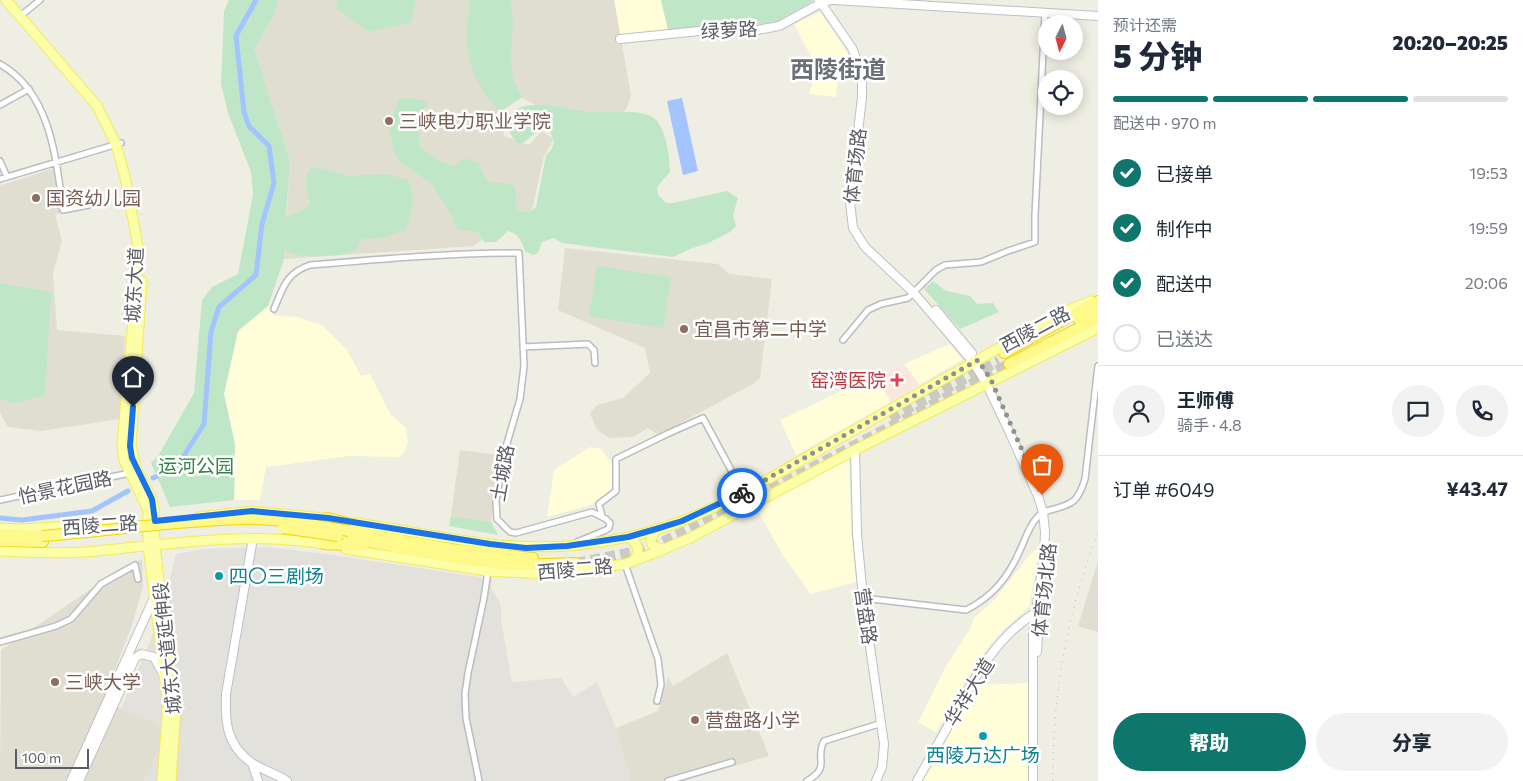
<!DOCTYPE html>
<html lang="zh">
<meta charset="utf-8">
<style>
body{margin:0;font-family:Commissioner,"Noto Sans SC",sans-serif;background:#f2f2f3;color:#1f2937;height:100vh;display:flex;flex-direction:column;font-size:19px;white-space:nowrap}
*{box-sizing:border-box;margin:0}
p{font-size:16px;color:#747a83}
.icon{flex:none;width:28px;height:28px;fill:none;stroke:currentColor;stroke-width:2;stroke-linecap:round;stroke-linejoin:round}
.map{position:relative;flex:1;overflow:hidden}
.panel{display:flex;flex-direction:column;background:#fff;width:425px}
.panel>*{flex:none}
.needle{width:32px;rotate:186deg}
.tools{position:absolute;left:1038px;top:15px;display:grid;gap:10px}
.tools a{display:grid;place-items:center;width:45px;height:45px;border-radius:50%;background:#fff;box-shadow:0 2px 12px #0003;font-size:25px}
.scale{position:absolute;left:15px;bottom:12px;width:74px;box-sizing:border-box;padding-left:5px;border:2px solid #5b5d64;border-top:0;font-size:14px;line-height:18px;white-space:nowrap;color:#5b5d64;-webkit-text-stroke:4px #fff;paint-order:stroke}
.pin{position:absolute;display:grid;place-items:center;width:42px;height:42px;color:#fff;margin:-51px -21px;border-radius:50% 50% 50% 0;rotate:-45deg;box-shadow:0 0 5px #0007}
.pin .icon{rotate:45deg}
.courier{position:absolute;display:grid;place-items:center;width:50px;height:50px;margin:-25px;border:4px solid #1a73e8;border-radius:50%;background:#fff;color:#222;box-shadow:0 1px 6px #0007}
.summary em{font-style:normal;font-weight:800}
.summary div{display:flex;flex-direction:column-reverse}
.summary{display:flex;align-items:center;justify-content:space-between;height:85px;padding:0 15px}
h1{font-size:32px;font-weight:800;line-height:38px}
.bar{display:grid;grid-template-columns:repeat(4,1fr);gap:8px 5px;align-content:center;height:60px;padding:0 15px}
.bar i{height:6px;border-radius:4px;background:#e0e1e3}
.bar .current{background:#0f766e}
.bar p{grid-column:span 4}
.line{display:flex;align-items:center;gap:12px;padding:0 15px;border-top:1px solid #e0e1e3}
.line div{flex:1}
.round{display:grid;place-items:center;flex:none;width:52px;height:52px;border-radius:26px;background:#f2f2f3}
ol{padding:0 15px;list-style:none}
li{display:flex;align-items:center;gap:15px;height:55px}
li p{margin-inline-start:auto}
li .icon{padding:5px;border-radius:50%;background:#0f766e;color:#fff;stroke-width:4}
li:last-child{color:#747a83}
li i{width:28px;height:28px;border:2px solid #e0e1e3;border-radius:50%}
.primary-button{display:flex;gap:10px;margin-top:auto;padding:10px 15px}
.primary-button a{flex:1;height:58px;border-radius:30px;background:#0f766e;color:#fff;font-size:20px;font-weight:800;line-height:58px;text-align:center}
.primary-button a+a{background:#f2f2f3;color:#1f2937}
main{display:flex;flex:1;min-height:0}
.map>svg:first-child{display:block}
.commercial{fill:#fffed8}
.industrial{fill:#e2e1db}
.education{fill:#dfded1}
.medical{fill:#fce7df}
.green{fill:#bfe7c7}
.water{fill:#a3c4ff}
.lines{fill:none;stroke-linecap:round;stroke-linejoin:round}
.canal{stroke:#a3c4ff;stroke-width:5}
.highway-tunnel{stroke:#cacac3;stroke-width:10;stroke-dasharray:10 5;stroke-linecap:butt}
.street-casing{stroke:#bbbcc2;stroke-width:8}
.secondary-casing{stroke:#bebfc7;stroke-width:10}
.primary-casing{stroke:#f6e955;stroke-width:11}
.highway-casing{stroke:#f2d600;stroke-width:12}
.street{stroke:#fff;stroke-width:5}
.secondary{stroke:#fff;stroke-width:8}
.primary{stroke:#fcffa8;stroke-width:9}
.highway{stroke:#fff88a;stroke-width:10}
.rail{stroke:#b6b6b7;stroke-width:1;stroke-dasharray:1 6;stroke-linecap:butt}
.highway-bridge-casing{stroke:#f2d600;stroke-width:12;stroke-linecap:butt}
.highway-bridge{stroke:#fff88a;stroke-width:10}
.done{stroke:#8f9090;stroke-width:5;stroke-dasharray:0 9}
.route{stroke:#1a73e8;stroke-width:6}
.education-dot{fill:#8d6e63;stroke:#fff;stroke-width:2}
.health-dot{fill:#e0444e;stroke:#fff;stroke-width:2}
.culture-dot{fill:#0f9aa8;stroke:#fff;stroke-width:2}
.labels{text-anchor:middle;stroke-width:5;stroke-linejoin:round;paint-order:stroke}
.street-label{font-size:19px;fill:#5b5d64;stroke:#fff}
.education-label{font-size:19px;fill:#785e54;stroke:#fff;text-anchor:start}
.health-label{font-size:19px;fill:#be3a42;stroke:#fff;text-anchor:end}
.park-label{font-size:19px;fill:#318546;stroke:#fff}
.culture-label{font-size:19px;fill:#0d838f;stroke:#fff;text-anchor:start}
.district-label{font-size:24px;font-weight:bold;fill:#6c6f76;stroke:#fff}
</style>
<main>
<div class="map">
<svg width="1098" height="781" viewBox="0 0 1098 781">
<rect width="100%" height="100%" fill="#efeee3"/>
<path class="commercial" d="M614,0h47l7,30 -48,5z
M820,12l24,35 9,16 3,11 -17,-1 -3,24 -27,-3 8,-26 -23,-44z
M268,306l5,9 25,2 25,9 24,24 14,26 9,-2 21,41 15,13 2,14 -4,11 -5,4 -50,-1 -83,11 -6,33h-26l1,-56 -11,-50 14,-64z
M950,344l12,16 -43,25 -15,-21z
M876,375l15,27 -95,53 -16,-35z
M590,447l11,2 11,15 3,26 -25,15 -43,12 7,-47z
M849,459l2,71 5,52 -45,12 -27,-37 -27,-48z
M1040,545l-11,62 -27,24 -23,27 -43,74 -18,-9 27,-55 25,-39 4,-11 20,-18 35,-44z
M1030,683l1,98h-112l55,-96z"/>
<path class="industrial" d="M266,547l60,7 166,25 -1,9 10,17v15l11,62 49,-4 12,19 24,-15 19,46 15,53h-487l19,-40 -42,-32 29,-67 15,-44 11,-44 28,-5z"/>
<path class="education" d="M278,0h336l17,95 -5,15 -42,20 -62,-32 -22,13 4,25 25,9 13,-14 12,8 -10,17 -13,59 -20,3 -37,28 -190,13 6,-99 -36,-111 20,-34z
M54,168l6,45 -5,1 7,27 -9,32 4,57 68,6 -6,83 -77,12 -34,-4 -8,-15v-227l9,-2z
M565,248l153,16 11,10 43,5 -12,99 -7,6 -95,51 -10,-7 -15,9 -23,1 -13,-8 -7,-16 7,-9 26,-7 27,-25 -5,-25 -87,-38z
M460,450l39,5 -8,67 -40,-6z
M142,559l1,28 -11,38 -29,76 54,23 6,17 -19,40h-144l1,-131 103,-70z
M1098,561v71l-20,-6z
M727,653l42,103 -86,25h-52l-15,-53 42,-17 10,-34 5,9z"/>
<path class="medical" d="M904,364l15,21 -28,17 -15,-27z"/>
<path class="green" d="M229,0h49l-4,15 -20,34 36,111 -4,57 18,-7 6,-6c-3,-14 -8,-23 1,-36h9l29,8 37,-2 22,6c9,17 3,33 -2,50l-25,8 -18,1c-3,4 -5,10 -10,12 -10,6 -52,7 -63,2 -2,-1 -4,-3 -5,-5l-1,11 -16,47 -30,25 -14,63 11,50 -1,56 -64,7 -19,-44 7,-7 36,-63 8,-93 10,-13 26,-13 15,-80 -2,-22 -23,-59 -7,-29 3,-73z
M338,0h78l-4,22 -43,10 -33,-24z
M470,0h41l2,23 -2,34 2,23 9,17 -22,15c-7,-9 -16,-18 -21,-28 -15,-28 -13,-54 -9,-84z
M661,0h151l1,1 -37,21 -23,3 -28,-1 -57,6z
M410,98l15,3 3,3 -10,11 2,13 -1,13 2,7 15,11 18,7 10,-8 15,5c10,34 14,13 36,23l2,25 12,2 7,-6 10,-52 5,-5 3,-8 -4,-11 -8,-3 -19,15 -5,1c-7,-8 -11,-14 -11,-25 4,-5 9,-10 15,-12 20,-7 51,4 72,5 17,2 46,-4 60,6 12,10 16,39 16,54l-13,15 1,8 8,8h7l54,-12 11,7 -5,17 3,11 -6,6 -22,11 -18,6 -17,8 -89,-11 -21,-3 -10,-5 -11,4 -4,11 -5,2 -8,-4c-4,-10 -6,-17 -17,-20l-12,11h-12l-6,-10 -10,-2 -8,1 -5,-5 -2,-9 -21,-33 -31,-21 -7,-12 -5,-24 10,-28z
M597,266l74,11 -8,51 -74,-12z
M933,281l13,10 24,5 7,8 16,-1 6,9 -39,17 -36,-40z
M0,283l51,9 -6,104 -34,7 -11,-5z
M451,516l40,6 7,13 -49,-9z"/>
<path class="water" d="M682,98l16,73 -15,4 -16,-74z"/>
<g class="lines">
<path class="canal" d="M153,478l25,-13 26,-41 7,-92 8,-25 37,-32 6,-51 12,-41 -5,-37 -20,-20 -5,-14 -8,-76 20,-36
M0,518l22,2 70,-9 36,-20"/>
<path class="highway-tunnel" d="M890,418l109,-57
M576,563l66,-13 20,-8 96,-46 251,-132"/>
<defs>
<path id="street" d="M24,13l16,-13
M0,64c51,29 56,94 63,146l26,-5
M0,105l29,-16
M0,161l7,16
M0,179l121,-36
M274,309c9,-21 12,-36 36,-44 70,-6 139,-12 209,-12l5,113 -4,33 -17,58 -7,44 1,18 13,13 6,1 76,-21 14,7 4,4 -1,5 -3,2 -29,12
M843,340l25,-30 13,-6 27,-6 28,-28 9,-5 36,-3 27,-11 27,-9v-27l10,-202
M523,347l65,-3 6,6 1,13
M0,500l130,-27
M1047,511c24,-7 30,-6 38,-32l13,-113
M602,516l-3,-12 17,-13v-32l51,-25 36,-16 40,74
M625,564l33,95 3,26 -4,16
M863,598l103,12c28,-14 43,-34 55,-62 6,-13 10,-27 22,-36
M0,642l56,-16 15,-7 30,-35 34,-19 3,14
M479,781l-13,-63 -1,-24 3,-21 16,-75 4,-27
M668,781l64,-19
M807,781c25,-15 7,-21 17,-40l58,-18"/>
<path id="secondary" d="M819,0l33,48 6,15 4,15v19l-12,105 3,26 12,19 49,46 59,69 13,21 23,48 29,65 5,16 2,20 -1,23 -11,79v147
M834,0l264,16
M620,39l109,-11 28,2 22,-4 42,-23 11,-3
M936,310l36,43
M855,450l2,84 6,64 21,146 -2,23 -6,14
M253,538l-27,156c-1,28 0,51 26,69 11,7 24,11 35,18
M1037,652l2,-31
M252,763l6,18
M71,781l82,-181
M79,781l56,-123 6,-4 13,3 8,15
M917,781c12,-21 24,-42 36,-64 21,-38 43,-80 82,-104"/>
<path id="primary" d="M6,0l91,106 19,38 9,33 14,75 -17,192 2,16 24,50v35l20,162 -6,74
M142,281l-11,165 6,24 15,29 2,9 1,37 6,54 15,107 -5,75
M198,517l54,-6 82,8
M357,523c69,10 139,28 209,23 39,-3 79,-11 116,-25 61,-24 118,-61 176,-93 67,-39 136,-77 203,-115l30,-12
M0,528l19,1 111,-6
M656,529c-8,12 -7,18 8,20
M628,537c11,7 13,14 5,24
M346,549l141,22 59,3 32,-3 47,-7 32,-12 33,-14 165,-88 243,-122
M0,551c28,1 56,3 84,1 81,-7 164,-22 245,-7"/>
<path id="highway" d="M1078,319l20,-9
M1004,353l94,-52
M1009,364l89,-46
M328,518l35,9
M349,531l103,18 81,9
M0,534l42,2
M348,538l116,22 48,5 64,-2
M0,541l43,1
M324,544l39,2"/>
</defs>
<use href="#street" class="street-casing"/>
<use href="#secondary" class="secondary-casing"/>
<use href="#primary" class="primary-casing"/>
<use href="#highway" class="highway-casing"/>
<use href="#street" class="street"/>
<use href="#secondary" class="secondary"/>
<use href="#primary" class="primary"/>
<use href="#highway" class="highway"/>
<path class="rail" d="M1053,781c-1,-84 14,-170 45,-248"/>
<defs>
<path id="highway-bridge" d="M283,528l55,8
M42,536c68,-5 137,-16 205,-17 35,0 69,6 102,12"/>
</defs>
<use href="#highway-bridge" class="highway-bridge-casing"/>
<use href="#highway-bridge" class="highway-bridge"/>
</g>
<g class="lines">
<path class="done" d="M742,493l236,-133 13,20 51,115"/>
<path class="route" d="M133,407l-3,39 2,12 20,41 3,22 97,-10 76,7 162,26 36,4 41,-2 61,-9 28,-8 26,-8 60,-28"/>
</g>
<g class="education-dot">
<circle cx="389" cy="121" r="5"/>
<circle cx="36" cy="198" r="5"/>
<circle cx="684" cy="329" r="5"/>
<circle cx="55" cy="682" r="5"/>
<circle cx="695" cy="720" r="5"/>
</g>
<path class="health-dot" d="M894.5 372.5h5v5h5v5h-5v5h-5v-5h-5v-5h5z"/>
<g class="culture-dot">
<circle cx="219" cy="576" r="5"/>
<circle cx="983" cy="736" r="5"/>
</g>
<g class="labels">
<g class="street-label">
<text transform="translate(729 30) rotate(-3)" y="7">绿萝路</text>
<text transform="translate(855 166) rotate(-84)" y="7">体育场路</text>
<text transform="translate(134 285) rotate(-87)" y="7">城东大道</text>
<text transform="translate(1035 329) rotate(-28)" y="7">西陵二路</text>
<text transform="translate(502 473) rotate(-80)" y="7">土城路</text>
<text transform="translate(65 487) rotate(-12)" y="7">怡景花园路</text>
<text transform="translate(100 525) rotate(-4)" y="7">西陵二路</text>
<text transform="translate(575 569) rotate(-5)" y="7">西陵二路</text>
<text transform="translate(1044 590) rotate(-84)" y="7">体育场北路</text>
<text transform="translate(866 616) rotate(82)" y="7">营盘路</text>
<text transform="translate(167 648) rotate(-96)" y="7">城东大道延伸段</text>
<text transform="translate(969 692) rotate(-58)" y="7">华祥大道</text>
</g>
<g class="education-label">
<text x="399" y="128">三峡电力职业学院</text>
<text x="46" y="205">国资幼儿园</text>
<text x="694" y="336">宜昌市第二中学</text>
<text x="65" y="689">三峡大学</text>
<text x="705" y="727">营盘路小学</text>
</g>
<g class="health-label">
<text x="886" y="387">窑湾医院</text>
</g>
<g class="park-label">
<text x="196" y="473">运河公园</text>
</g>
<g class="culture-label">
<text x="229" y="583">四〇三剧场</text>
<text x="983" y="762" text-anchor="middle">西陵万达广场</text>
</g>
<g class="district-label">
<text x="838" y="78">西陵街道</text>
</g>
</g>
</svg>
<div class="tools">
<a><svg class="needle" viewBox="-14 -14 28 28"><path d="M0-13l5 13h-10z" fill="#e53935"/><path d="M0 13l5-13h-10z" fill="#747a83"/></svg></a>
<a><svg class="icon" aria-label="locate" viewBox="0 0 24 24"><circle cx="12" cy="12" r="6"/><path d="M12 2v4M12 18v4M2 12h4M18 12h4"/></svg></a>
</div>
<div class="scale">100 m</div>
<div class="pin" style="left:1042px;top:495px;background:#ea580c"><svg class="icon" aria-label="bag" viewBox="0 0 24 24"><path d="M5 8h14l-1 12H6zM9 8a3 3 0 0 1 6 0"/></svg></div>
<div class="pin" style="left:133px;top:407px;background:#1f2937"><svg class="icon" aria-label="home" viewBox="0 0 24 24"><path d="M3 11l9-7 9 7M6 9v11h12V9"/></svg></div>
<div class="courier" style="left:742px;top:493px"><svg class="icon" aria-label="bike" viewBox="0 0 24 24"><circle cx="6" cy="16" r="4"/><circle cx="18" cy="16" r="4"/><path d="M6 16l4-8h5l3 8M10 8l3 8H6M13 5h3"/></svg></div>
</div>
<section class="panel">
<div class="summary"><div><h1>5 分钟</h1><p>预计还需</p></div><em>20:20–20:25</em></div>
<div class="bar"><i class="current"></i><i class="current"></i><i class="current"></i><i></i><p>配送中 · 970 m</p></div>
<ol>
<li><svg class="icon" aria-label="check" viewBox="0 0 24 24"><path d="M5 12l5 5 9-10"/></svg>已接单<p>19:53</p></li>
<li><svg class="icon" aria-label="check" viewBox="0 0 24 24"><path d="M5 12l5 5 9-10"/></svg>制作中<p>19:59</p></li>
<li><svg class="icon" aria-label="check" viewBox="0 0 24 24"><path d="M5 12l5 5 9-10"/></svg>配送中<p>20:06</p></li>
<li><i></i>已送达</li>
</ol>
<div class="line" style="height:90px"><a class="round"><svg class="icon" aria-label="person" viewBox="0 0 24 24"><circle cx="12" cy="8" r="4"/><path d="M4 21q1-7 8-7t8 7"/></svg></a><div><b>王师傅</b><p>骑手 · 4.8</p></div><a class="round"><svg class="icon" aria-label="chat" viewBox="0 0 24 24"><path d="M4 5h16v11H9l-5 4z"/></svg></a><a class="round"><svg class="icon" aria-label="phone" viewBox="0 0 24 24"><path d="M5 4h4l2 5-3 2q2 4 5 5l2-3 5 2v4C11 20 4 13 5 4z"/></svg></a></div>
<div class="line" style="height:65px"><div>订单 #6049</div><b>¥43.47</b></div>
<div class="primary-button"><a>帮助</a><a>分享</a></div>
</section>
</main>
